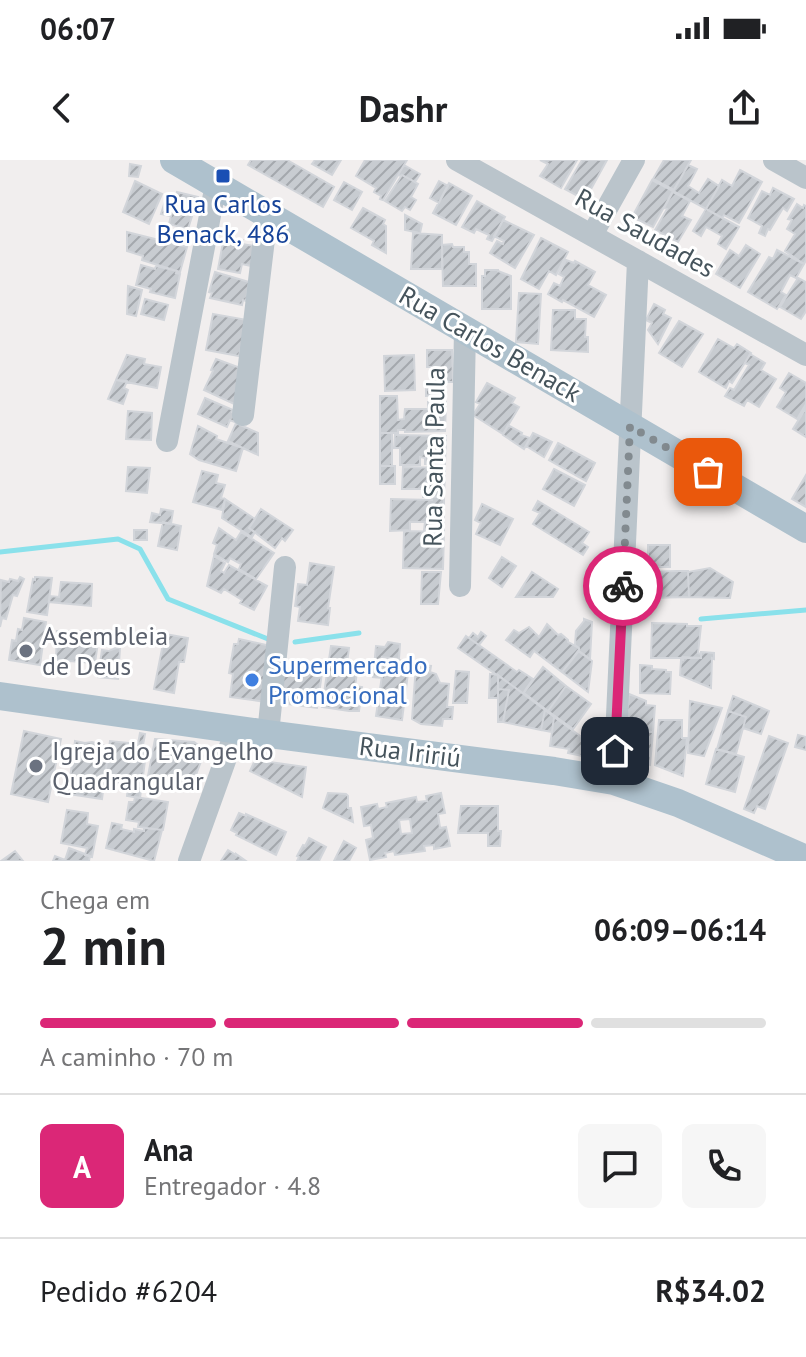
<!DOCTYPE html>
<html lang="pt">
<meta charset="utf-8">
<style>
body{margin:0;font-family:"PT Sans",sans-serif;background:#f6f6f6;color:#202124;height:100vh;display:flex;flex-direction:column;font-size:30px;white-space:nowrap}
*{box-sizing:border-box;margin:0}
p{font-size:26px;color:#757577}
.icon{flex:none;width:44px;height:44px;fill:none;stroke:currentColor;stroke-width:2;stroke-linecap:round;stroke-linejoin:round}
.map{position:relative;height:701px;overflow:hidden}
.drawer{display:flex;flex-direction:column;background:#fff;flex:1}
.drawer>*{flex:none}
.pin{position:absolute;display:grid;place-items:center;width:68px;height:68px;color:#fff;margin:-34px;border-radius:16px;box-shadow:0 4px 12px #0006}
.courier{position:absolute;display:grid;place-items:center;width:80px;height:80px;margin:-40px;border:6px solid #db2777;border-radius:50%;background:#fff;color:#222;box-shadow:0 2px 10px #0007}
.headline em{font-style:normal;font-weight:700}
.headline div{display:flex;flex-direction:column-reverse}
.headline{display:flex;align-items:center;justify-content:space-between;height:136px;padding:0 40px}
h1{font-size:52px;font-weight:700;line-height:60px}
.bar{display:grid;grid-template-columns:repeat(4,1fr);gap:12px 8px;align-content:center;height:96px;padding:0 40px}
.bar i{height:10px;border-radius:6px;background:#e0e0e0}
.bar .active{background:#db2777}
.bar p{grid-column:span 4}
.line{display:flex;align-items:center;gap:20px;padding:0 40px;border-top:2px solid #e0e0e0}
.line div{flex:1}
.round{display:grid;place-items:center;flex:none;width:84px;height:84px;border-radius:12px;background:#f6f6f6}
.status{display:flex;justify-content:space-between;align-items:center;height:56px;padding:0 40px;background:#fff;direction:ltr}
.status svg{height:22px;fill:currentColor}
header{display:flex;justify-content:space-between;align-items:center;height:104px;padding:0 40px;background:#fff;font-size:36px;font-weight:700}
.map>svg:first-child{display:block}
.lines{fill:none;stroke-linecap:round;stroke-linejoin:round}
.stream{stroke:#8ae1eb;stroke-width:5}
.building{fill:url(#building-hatch);stroke:#d2d5da;stroke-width:2;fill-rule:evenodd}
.minor{stroke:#bac4cb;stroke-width:22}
.major{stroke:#aec1cd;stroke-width:28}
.done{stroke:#828a8f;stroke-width:8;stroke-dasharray:0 14.4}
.route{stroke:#db2777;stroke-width:10}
.transit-dot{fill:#1a4fb4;stroke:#fff;stroke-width:3}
.worship-dot{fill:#6b7280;stroke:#fff;stroke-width:3}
.shop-dot{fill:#3f7fe0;stroke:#fff;stroke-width:3}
.labels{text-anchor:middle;stroke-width:6;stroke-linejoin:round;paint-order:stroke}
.transit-label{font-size:26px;fill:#164399;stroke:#fff}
.street-label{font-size:26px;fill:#46545c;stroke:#fff}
.worship-label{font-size:26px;fill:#5b616d;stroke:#fff;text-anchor:start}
.shop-label{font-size:26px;fill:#366cbe;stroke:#fff;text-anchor:start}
</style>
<div class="status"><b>06:07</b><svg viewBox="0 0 49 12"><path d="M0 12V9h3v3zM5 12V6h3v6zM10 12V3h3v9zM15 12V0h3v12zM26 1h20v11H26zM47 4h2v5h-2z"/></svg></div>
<header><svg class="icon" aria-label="back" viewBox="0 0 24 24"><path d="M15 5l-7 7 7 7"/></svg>Dashr<svg class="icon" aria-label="share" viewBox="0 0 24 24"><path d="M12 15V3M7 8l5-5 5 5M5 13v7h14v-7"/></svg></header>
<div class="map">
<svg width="806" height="701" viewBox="0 0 806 701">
<defs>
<pattern id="building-hatch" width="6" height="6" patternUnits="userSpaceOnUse" patternTransform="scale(2)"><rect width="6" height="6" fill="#c8ccd1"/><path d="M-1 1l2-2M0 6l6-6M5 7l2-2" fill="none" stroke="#a4a8ad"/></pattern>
</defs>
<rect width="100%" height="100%" fill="#f1eeee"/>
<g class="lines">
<path class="stream" d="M0,392l118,-13 22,10 28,50 100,40
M701,459l105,-9
M295,482l64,-9"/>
</g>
<path class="building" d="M251,0h36l47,27 -11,20 -75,-42z
M315,0h26l-9,15 -20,-11z
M365,0h42l-24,40 -3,-1 1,-3 -7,-4 2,-4 -20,-12z
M540,0h37l-16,28 -21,-12 8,-12z
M582,0h25l-22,40 -20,-11z
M664,0h27l-17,30 -21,-11z
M130,4l11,2 -3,11 -9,-1z
M404,5l16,9 -5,8 -13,-7 -1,1 -3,-1z
M688,5l9,4 -9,17 11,7 9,-14 11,7 -13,23 -33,-18z
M740,10l22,12 -23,41 -15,-8 -2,3 -16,-9 16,-29 10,6z
M402,15l16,9 -7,13 5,3 -6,10 -5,-3 -3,4 -17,-10z
M652,20l21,11 -20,36 -21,-10z
M135,21l27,13 -13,30 -26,-12z
M439,21l9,5 -9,17 -9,-5z
M344,22l18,10 -10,18 -18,-10z
M449,23l23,13 -16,29 -23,-12z
M773,28l21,11 -7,12 -4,-3 -13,22 -2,-1 -3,7 -6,-3 3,-7 -14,-8 14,-27 8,4z
M177,32l21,5 -10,32 -19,-5z
M673,32l17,9 -8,15 9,4 -13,22 -23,-12 12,-21 -3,-1z
M167,35l9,3 -5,18 -10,-2z
M477,41l28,16 -13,24 -5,-2 2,-4 -13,-6 -2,4 -12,-6z
M797,44l6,4 1,-3 2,1v54l-2,4 -19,-13 10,-17 -8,-5 5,-9 -4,-1z
M363,48l22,12 -2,4 3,2v27l-14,-8 2,-4 -23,-13z
M706,49l33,18 -13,22 -8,-5 4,-8 -16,-9 -5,9 -8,-5z
M405,55l17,9 -2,9 -15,-3z
M503,60l31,15 -19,33 -25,-15 7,-12 6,3 1,-3 -10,-5z
M127,72l60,15 -7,25 -38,-12 1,-4 -16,-5z
M413,73l29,2v34h-31z
M224,77l19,3 -1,4 12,2 -3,20 -9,-2 -2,9 -22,-4z
M541,78l27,14 -12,23 -7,-4 -10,18 -18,-10z
M452,84l1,3h11v5h5v12h7v22h-33l-1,-41z
M746,85l14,9 -20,34 -24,-14 14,-24 9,6z
M777,90l27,14 -8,14 -6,-3 -9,17 5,3 -9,14 -29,-17 21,-35 4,2z
M566,100l8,3 1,-2 20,11 -7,13 18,10 -12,22 -31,-17 -1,2 -14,-8 6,-11 6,3 4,-9 -5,-3z
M141,105l14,4 1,-3 21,5 -1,2 4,1 -5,24 -25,-6 1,-3 -15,-4z
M485,110h13v1l13,5v33h-29v-33h3z
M215,112l34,10 -3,19 -3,-1 -1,5 -32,-7 2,-5 -3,-1z
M798,118l8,4v29l-5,8 -21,-12z
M128,126l14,4 -6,26 -9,-2z
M519,133l22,1 -3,50 -22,-2z
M145,139l23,6 -4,15 -23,-6z
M654,144l11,6 -2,4 8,4 -13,26 -10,-14 4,-7 -6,-3z
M553,150h22v9h11l-1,18h3v15l-37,-2z
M213,154l34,6 -8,36 -33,-6z
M679,161l24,13 -21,33 -23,-14z
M718,179l16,9 3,-4 14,9 -19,30 -3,-2 -3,7 -27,-16z
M427,190h25l1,32h-22v-15h-4z
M750,194l15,9 -4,7 15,9 -17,28 -12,-7 -3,6 -19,-10 5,-8 4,2 15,-25 -4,-2z
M127,195l18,4 -1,5 17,3 -4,21 -41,-8z
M414,195l1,35 -30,1 -1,-35z
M216,199l30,11 -12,34 -30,-14 9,-19 -2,-1z
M789,213l17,10v21l-9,15 -20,-12 9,-15 -6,-4z
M116,220l11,1 -3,7 4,2 -5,14 -15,-5z
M442,222l-1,13 -15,1v-13z
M487,223l28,15 -3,5 7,4 -16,27 -30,-19 7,-11 -4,-2z
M380,236h17l1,24 6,-1 1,-10h23v-7h18l-1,29 -40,1v-2h-7v3h-18z
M205,238l28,12 -1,2 8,4 -3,7 -7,-3 -3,7 -29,-13z
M806,248v29l-13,-8z
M128,251l24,2 -1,27 -25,-1z
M236,263l22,10v22l-30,-14z
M508,265l14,8 -1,2 9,3 -6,11 -21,-14z
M198,266l19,10 -1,3 27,9 -7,23 -37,-11 -9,-6z
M380,273h12v33h-12z
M533,273l19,9 -8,15 -18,-11z
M395,275l51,1 -1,28h-20v-6l-5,-1v8h-20v-17h-6z
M558,283l37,20 -9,18 -37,-21z
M380,306h15v18h-15z
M128,307l22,1 -3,25 -21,-2z
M403,307l42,1 -1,29h-21v-8h-21z
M554,309l31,16 -11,21 -31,-17z
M202,311l16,4 -2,8 9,2 -4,13 4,1 -3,11 -29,-8z
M806,315v32l-14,-8z
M432,337h12v33h-20l1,-8h-15v8l-20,1 1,-32 41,1z
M225,339l30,20 -6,9 6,4 -3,5 -30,-19z
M538,341l51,31 -7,11 6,4 -5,8 -50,-31 7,-11 -7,-3z
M482,344l31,15 -13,26 -24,-11 5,-11 -6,-3z
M161,349l12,2 -2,13 -21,-2 2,-9 8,2z
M261,349l32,21 -8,11 -3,-3 -7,10 -26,-20z
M163,362l18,4 -4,24 -19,-4z
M219,368l17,12 5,-8 33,21 -18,26 -17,-10 2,-5 -11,-6 -2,4 -14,-8 3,-9 -4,-2z
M134,370h13v10h-13z
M404,371l40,1 -1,37 -40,-1z
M648,385h22v22h-22z
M214,396l11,7 -4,8 3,2 5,-8 38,21 -13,24 -14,-7 2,-3 -18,-11 -3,4 -14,-7z
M502,397l14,9 -14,21 -13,-9z
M310,403l24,4 -6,41h2l-2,17 -30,-4 2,-14 -5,-1 3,-22 9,1z
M710,408l23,14 -3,16 -41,-1 -1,-25z
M677,411h11l1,26 -42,1v-26z
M422,412h19l-3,32h-17z
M532,412l26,17 -5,8h-37z
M20,417l4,2 -7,17 -4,-1 -7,24 -4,-1 -2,9 1,-47 8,2 1,-3 8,2z
M35,417l17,1 -5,37 -20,-3 6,-33 2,1z
M61,422l31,2 -1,22 -42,-4 1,-6 9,1z
M24,458l22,4 -6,43 -31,-5 3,-20 4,1 2,-12 4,1z
M584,459l8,3 -2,37 -11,-8v-3l-4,-3 1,-14 8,-10z
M652,463l35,1v2h14l-3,27 3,1v4h-50z
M547,464l11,11 3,-1 7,6v2l11,6v3l-17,21 -28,-21 -4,6 -24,-17 8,-10 5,3 10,-6 10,10z
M57,471h38v4h4l-4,28 -39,-3z
M481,472l5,4 -7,9 -10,-7 4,-5 5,4z
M165,474l23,4 -4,24h-5l-5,31 -20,-4z
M466,476l51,36 2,-2 14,9 -10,14 -65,-45z
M239,479l32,7 -5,56 -36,-5 3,-23 -4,-1 5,-29h4z
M388,482l12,2 -1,15 -17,-2v21l-9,-1 3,-31 9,1z
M331,486l18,2 -2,15 11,2 -3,21 7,1 -3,24h-10l-27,-4z
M116,488h4l-2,31 -20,-2 4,-27 7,1z
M578,491l14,10 -4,31 -26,-20z
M701,492l13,1v6l-2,-1 -1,30 -31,-13 1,-15h2v-3l18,1z
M382,497l18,3 -2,11 -17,-2z
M416,505l15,1 -1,6 6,2 4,9 9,1 -2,23h6l-1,12h-9l-1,7 -21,-2 -9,-5z
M640,505l12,1v3l14,1v2h5l-1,22 -30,-1z
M276,507l46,6 -5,35 -45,-6z
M543,507l23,19 -18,25 -24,-18z
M383,509l25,4 -6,47 -26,-4z
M456,511l13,1 -2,31h-14z
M490,514l8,1v23h-9z
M498,515l47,35 -4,20 -38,-8 6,-32 -11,-1z
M566,526l25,18 -18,25 -25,-18z
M498,529l11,1 -6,32h-5z
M629,534l17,7v4l9,1 -2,26h-28z
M733,536l36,15 -8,23 -18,-6 3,-11 -18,-6z
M690,541l32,7 -18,48 -16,-3z
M545,550l9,7 -2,15 -11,-2z
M728,551l18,6 -10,37 -19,-5z
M554,557l40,29 -2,12 -24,-5 1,-4 -19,-3z
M659,560h23v18h5l-4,38 -28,-11z
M24,571l37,8 -13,63 -37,-8z
M639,571l14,1 -3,33 -13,-4 1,-3 -6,-1 1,-13 -4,-1 2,-11 8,1z
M140,573l5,1 -2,11 4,1 -7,52 -13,-2 1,-10 -24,-3 6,-42 28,3z
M798,575l8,2v13l-11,-3z
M769,576l19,7 -23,66 -8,-3 -3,7 -10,-4z
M155,579l39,3 4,3 5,11 -12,32 -43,-12z
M75,581l10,2 7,-1 17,5 -7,52 -34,-5z
M716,589l28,8 -9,35 -29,-8z
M255,600l51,7 -4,30 -52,-26z
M328,633l18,1 2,2v12h3l2,14 -30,-14z
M441,633l4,20 -7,1 2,14 6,-1 4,19 -16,3v-4l-10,1 1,5 -30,4 -1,-4 -9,2 1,4 -16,3 -4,-20 7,-2 -2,-13 -7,1 -3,-19 16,-3 1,5 9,-2 -1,-4 30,-6 1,5 10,-1 -1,-5zM410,659l2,14 -11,1 -2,-14z
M135,637l33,5 -5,28 -25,-3 1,-5 -13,-2 3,-18h5z
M461,646h37v25h3l-1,15h-12v-13h-30z
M67,650l21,3 -1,11 11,2 -6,31 -7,-2 2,-7 -26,-5z
M239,653l7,3v-2l40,18 -10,23 -40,-20 1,-2 -6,-3z
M112,663l10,2 -1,4 13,3v-3l10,2v-3l18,2 -8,31 -48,-13z
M309,678l17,9 -7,14h-22l2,-4 -2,-1 6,-11 2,1z
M344,681l12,7 -7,13h-15z
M69,688l21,8 -1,5h-36l2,-5 10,4z
M228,690l8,5v-1l10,7h-25z
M15,691l8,10h-22z"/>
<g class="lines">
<path class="minor" d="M457,0l349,195
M774,0l32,18
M592,75l42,-75
M243,255l24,-201
M167,281l49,-257
M460,426l5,-256
M268,574l17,-167
M614,621l24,-520
M189,701l47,-131"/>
<path class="major" d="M174,0l632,369
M0,536l268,38 286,37 60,10 64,22 128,56"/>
</g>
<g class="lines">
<path class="done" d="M623,426l7,-160 78,46"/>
<path class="route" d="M615,591l8,-165"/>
</g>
<rect class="transit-dot" x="215" y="8" width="16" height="16" rx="4"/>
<g class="worship-dot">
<circle cx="26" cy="491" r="8"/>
<circle cx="36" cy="606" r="8"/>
</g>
<circle class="shop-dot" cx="252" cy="520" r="8"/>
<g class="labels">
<g class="transit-label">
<text x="223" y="53">Rua Carlos<tspan x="223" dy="30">Benack, 486</tspan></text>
</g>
<g class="street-label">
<text transform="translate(645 73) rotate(29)" y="9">Rua Saudades</text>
<text transform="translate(490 184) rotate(30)" y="9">Rua Carlos Benack</text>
<text transform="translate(434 297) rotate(-89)" y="9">Rua Santa Paula</text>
<text transform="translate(410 592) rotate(7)" y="9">Rua Iririú</text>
</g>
<g class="worship-label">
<text x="42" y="485">Assembleia<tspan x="42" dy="30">de Deus</tspan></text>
<text x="52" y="600">Igreja do Evangelho<tspan x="52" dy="30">Quadrangular</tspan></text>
</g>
<g class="shop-label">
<text x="268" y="514">Supermercado<tspan x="268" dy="30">Promocional</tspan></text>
</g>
</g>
</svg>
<div class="pin" style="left:708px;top:312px;background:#ea580c"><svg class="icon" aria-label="bag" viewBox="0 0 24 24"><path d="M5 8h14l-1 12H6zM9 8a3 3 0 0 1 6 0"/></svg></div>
<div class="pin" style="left:615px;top:591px;background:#1f2937"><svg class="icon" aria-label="home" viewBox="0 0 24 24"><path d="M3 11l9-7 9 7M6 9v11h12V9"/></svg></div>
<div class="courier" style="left:623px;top:426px"><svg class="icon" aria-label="bike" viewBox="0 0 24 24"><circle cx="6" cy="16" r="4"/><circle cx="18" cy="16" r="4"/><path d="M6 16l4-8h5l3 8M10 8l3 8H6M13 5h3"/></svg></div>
</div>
<section class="drawer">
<div class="headline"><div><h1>2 min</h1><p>Chega em</p></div><em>06:09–06:14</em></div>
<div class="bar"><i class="active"></i><i class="active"></i><i class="active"></i><i></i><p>A caminho · 70 m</p></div>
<div class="line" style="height:144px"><b class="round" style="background:#db2777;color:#fff">A</b><div><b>Ana</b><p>Entregador · 4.8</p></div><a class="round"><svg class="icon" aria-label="chat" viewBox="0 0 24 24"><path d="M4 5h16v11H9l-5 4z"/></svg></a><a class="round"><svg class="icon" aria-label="phone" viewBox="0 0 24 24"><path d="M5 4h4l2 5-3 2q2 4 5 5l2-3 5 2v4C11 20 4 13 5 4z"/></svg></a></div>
<div class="line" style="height:104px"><div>Pedido #6204</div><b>R$34.02</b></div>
</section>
